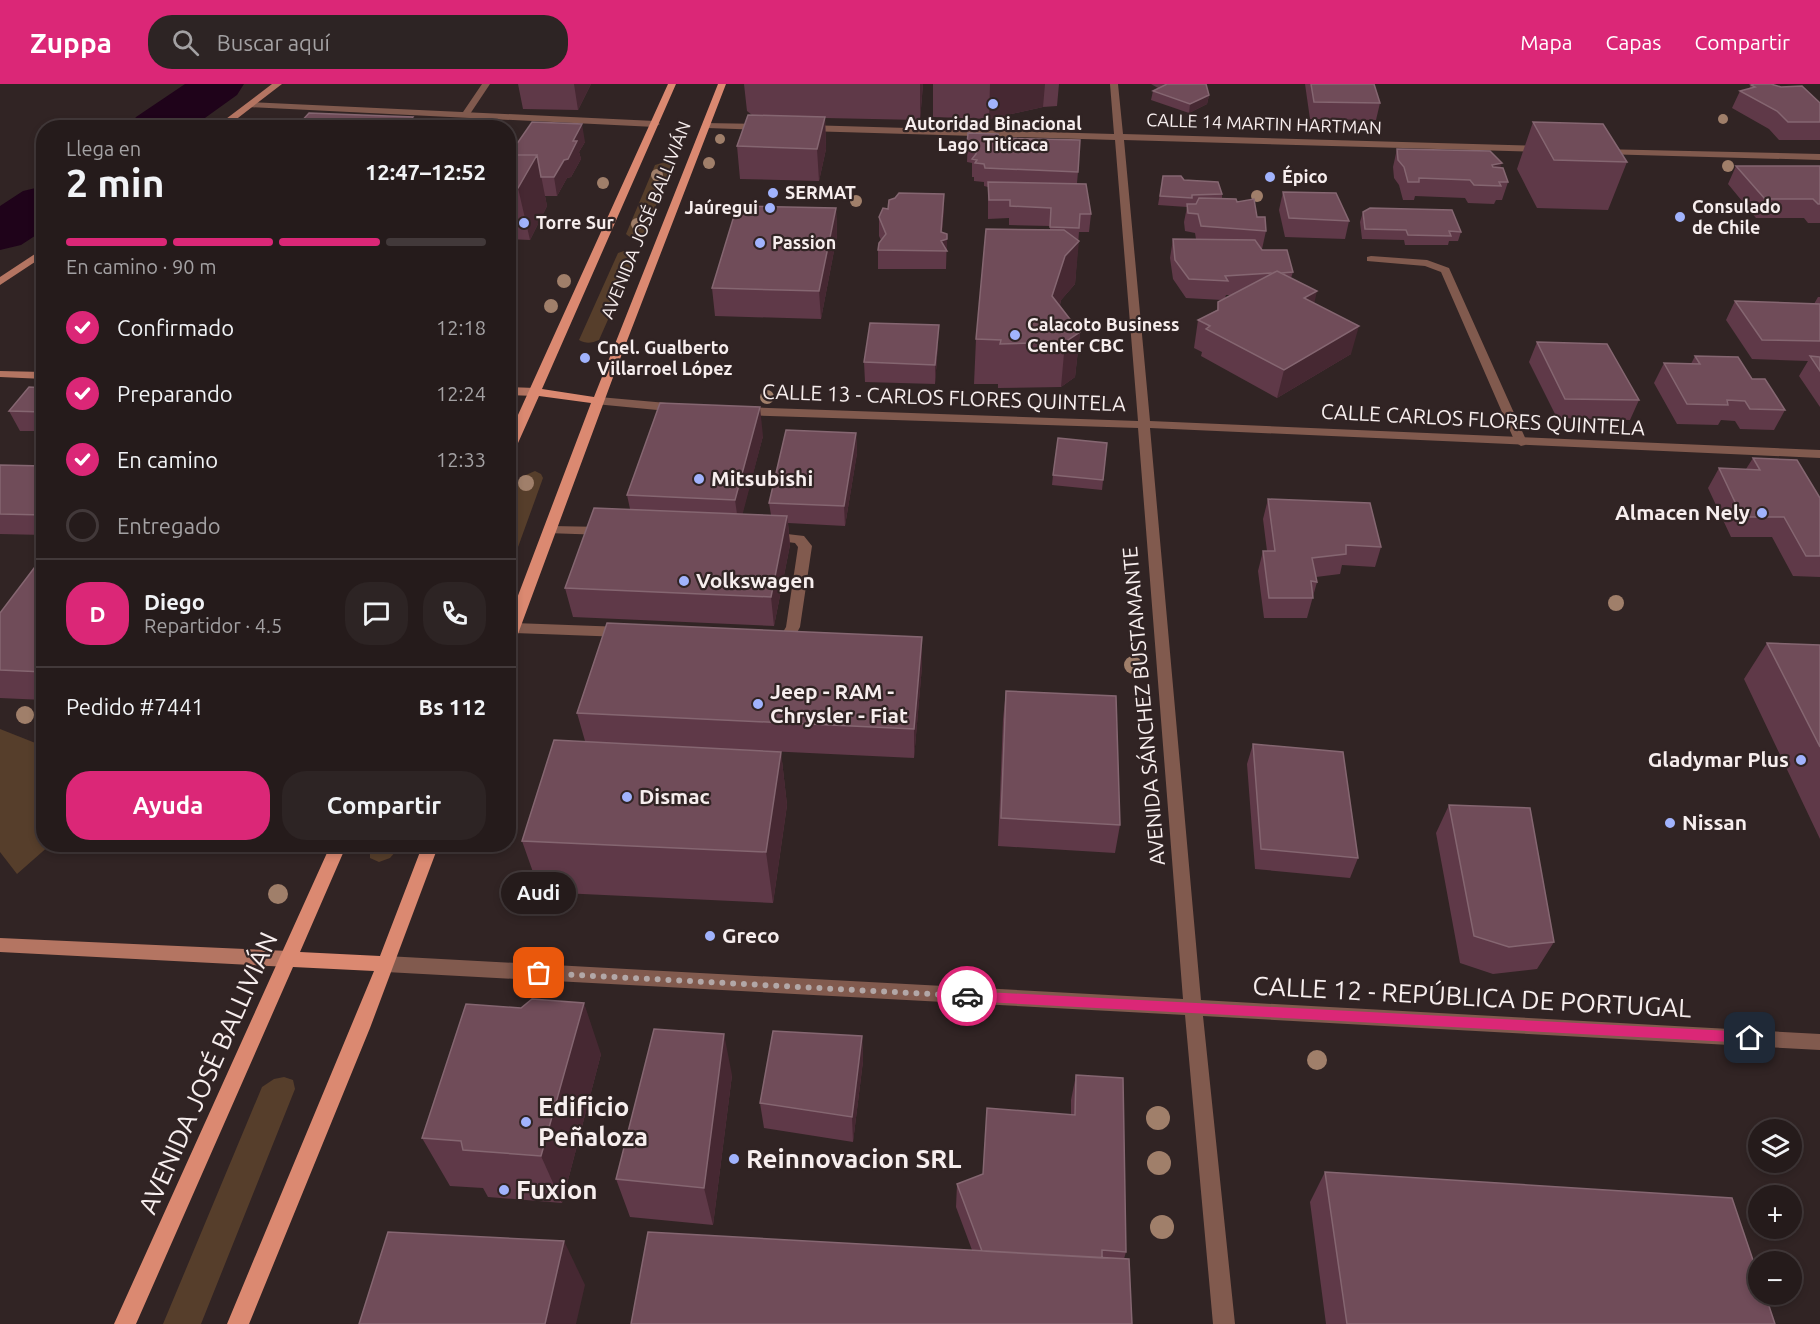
<!DOCTYPE html>
<html lang="es">
<meta charset="utf-8">
<style>
body{margin:0;font-family:Ubuntu,sans-serif;background:#2d2424;color:#f1f3f6;height:100vh;display:flex;flex-direction:column;font-size:22px;white-space:nowrap}
*{box-sizing:border-box;margin:0}
p{font-size:20px;color:#a3a1a3}
.icon{flex:none;width:33px;height:33px;fill:none;stroke:currentColor;stroke-width:2;stroke-linecap:round;stroke-linejoin:round}
.map{position:relative;flex:1;overflow:hidden}
.side{position:absolute;left:36px;top:36px;width:480px;height:732px;display:flex;flex-direction:column;background:#251b1b;border-radius:24px;box-shadow:0 3px 9px #0003,0 0 0 2px #42393a}
.side>*{flex:none}
.controls{position:absolute;left:1748px;top:1035px;display:grid;gap:12px}
.controls a{display:grid;place-items:center;width:54px;height:54px;border-radius:50%;background:#251b1b;box-shadow:0 3px 9px #0003,0 0 0 2px #42393a;font-size:30px}
.pin{position:absolute;display:grid;place-items:center;width:51px;height:51px;color:#fff;margin:-26px;border-radius:12px;box-shadow:0 3px 9px #0006}
.courier{position:absolute;display:grid;place-items:center;width:60px;height:60px;margin:-30px;border:4px solid #db2777;border-radius:50%;background:#fff;color:#222;box-shadow:0 2px 8px #0007}
.bubble{position:absolute;height:42px;border-radius:21px;background:#251b1b;box-shadow:0 3px 9px #0003,0 0 0 2px #42393a;font-size:20px;font-weight:600;line-height:42px;text-align:center}
.overview em{font-style:normal;font-weight:600}
.overview div{display:flex;flex-direction:column-reverse}
.overview{display:flex;align-items:center;justify-content:space-between;height:102px;padding:0 30px}
h1{font-size:39px;font-weight:600;line-height:45px}
.bar{display:grid;grid-template-columns:repeat(4,1fr);gap:9px 6px;align-content:center;height:72px;padding:0 30px}
.bar i{height:8px;border-radius:4px;background:#42393a}
.bar .on{background:#db2777}
.bar p{grid-column:span 4}
.line{display:flex;align-items:center;gap:15px;padding:0 30px;border-top:2px solid #42393a}
.line div{flex:1}
.round{display:grid;place-items:center;flex:none;width:63px;height:63px;border-radius:24px;background:#2d2424}
ol{padding:0 30px;list-style:none}
li{display:flex;align-items:center;gap:18px;height:66px}
li p{margin-inline-start:auto}
li .icon{padding:6px;border-radius:50%;background:#db2777;color:#fff;stroke-width:4}
li:last-child{color:#a3a1a3}
li i{width:33px;height:33px;border:3px solid #42393a;border-radius:50%}
.action{display:flex;gap:12px;margin-top:auto;padding:12px 30px}
.action a{flex:1;height:69px;border-radius:24px;background:#db2777;color:#fff;font-size:24px;font-weight:600;line-height:69px;text-align:center}
.action a+a{background:#2d2424;color:#f1f3f6}
header{display:flex;align-items:center;gap:36px;box-sizing:border-box;height:84px;padding:0 30px;background:#db2777;color:#fff}
header strong{font-size:28px}
nav{display:flex;gap:33px;margin-inline-start:auto;font-size:21px}
.search{width:420px;height:54px;background:#2d2424;display:flex;align-items:center;gap:15px;box-sizing:border-box;padding:0 21px;border-radius:24px;color:#a3a1a3;font-size:22px}
.map>svg:first-child{display:block}
.green{fill:#563e2b}
.lines{fill:none;stroke-linecap:round;stroke-linejoin:round}
.river{fill:#1f031a;fill-rule:evenodd}
.service{fill:#815a4e;fill-rule:evenodd}
.minor{fill:#815a4e;fill-rule:evenodd}
.secondary{fill:#b47562;fill-rule:evenodd}
.primary{fill:#db8971;fill-rule:evenodd}
.tree{fill:#a07f6a}
.wall{fill:#5f3948;fill-rule:evenodd}
.shaded-wall{fill:#462832}
.building{fill:#704c59;stroke:#856671;stroke-width:1.5}
.route{fill:#db2777}
.done{stroke:#b2a7a7;stroke-width:6;stroke-dasharray:0 10.8}
.poi-dot{fill:#a1b3fd;stroke:#312424;stroke-width:2}
.labels{text-anchor:middle;stroke-width:4.5;stroke-linejoin:round;paint-order:stroke}
.far-poi-label{font-size:18px;font-weight:bold;fill:#f7eeee;stroke:#312424;text-anchor:start}
.far-street-label{font-size:18px;fill:#f7eeee;stroke:#312424}
.street-label{font-size:21px;fill:#f7eeee;stroke:#312424}
.poi-label{font-size:21px;font-weight:bold;fill:#f7eeee;stroke:#312424;text-anchor:start}
.near-street-label{font-size:26px;fill:#f7eeee;stroke:#312424}
.near-poi-label{font-size:26px;font-weight:bold;fill:#f7eeee;stroke:#312424;text-anchor:start}
</style>
<header>
<strong>Zuppa</strong>
<div class="search"><svg class="icon" aria-label="search" viewBox="0 0 24 24"><circle cx="10" cy="10" r="6"/><path d="M15 15l6 6"/></svg>Buscar aquí</div>
<nav><a>Mapa</a><a>Capas</a><a>Compartir</a></nav>
</header>
<div class="map">
<svg width="1820" height="1240" viewBox="0 0 1820 1240">
<rect width="100%" height="100%" fill="#312424"/>
<path class="green" d="M665,78l7,4 -28,69c-6,3 -12,5 -18,-1l29,-69z
M624,167h11l2,3 -38,86c-7,3 -13,4 -20,0l39,-87z
M535,387l6,3 2,4 -34,94v-65l12,-30z
M0,645l43,17 1,98 6,1 -33,29 -17,-22z
M370,761v-1l31,1 -11,13 -11,4 -9,-4z
M284,993l9,3 2,9 -94,235h-38l99,-237 12,-8z"/>
<g class="lines">
<path class="river" d="M185,0h59l-7,11 -46,33h-62l7,-11z
M44,102v44l-23,15 -21,5v-44l23,-15z"/>
<path class="service" d="M482,0h8l-22,33h-6l-1,-2z
M1371,172l56,4 22,8 78,174 -2,3 -4,1 -6,-4 -74,-170 -16,-6 -58,-5v-4z
M551,442l54,1 7,4 -7,4 -59,-2 -2,-3z
M770,448l34,4 8,10 -12,81 -7,13 -21,4 -7,-5 2,-4 16,-3 3,-5 12,-80 -3,-4 -30,-4 -2,-3 2,-3z
M514,539l109,4 7,5 -7,5 -109,-4 -6,-2 1,-6z"/>
<path class="minor" d="M1110,0h8l5,50 421,12 5,3 -5,3 -420,-12 26,281 670,29v8l-670,-30 51,572 619,34v16l-617,-34 32,308h-22l-28,-309 -799,-43 -6,-3 -3,-5 3,-5 6,-3 797,43 -45,-571 -397,-13 -6,-4 6,-4 397,14 -23,-281 -309,-9 -5,-3 5,-3 308,9z
M250,18l405,19 5,3 -5,3 -408,-20 -1,-2z
M704,39l60,1 5,3 -5,3 -57,-2 -3,-1z
M1598,65l222,5v6l-219,-6 -3,-1z
M599,313l79,7 6,4 -6,4 -83,-8v-6z"/>
<path class="secondary" d="M272,0h10l-57,44h-11z
M44,164v8l-44,29v-8z
M0,287l44,1v7l-44,-2z
M508,303l27,1 6,4 -6,4 -27,-1z
M0,854l289,13 6,3 3,5 -3,5 -6,3 -289,-15z"/>
<path class="primary" d="M668,0h8l-134,305 52,8 124,-313h8l-111,288 -100,270 -7,5v-25l83,-219 -52,-7 -25,56 -6,4v-19z
M331,760h16l-47,108 80,4 43,-112h16l-69,184 -121,296h-22l147,-353 -81,-4 -157,357h-22z"/>
</g>
<g class="tree">
<circle cx="1723" cy="35" r="5"/>
<circle cx="720" cy="55" r="5"/>
<circle cx="709" cy="79" r="6"/>
<circle cx="1728" cy="82" r="6"/>
<circle cx="657" cy="91" r="6"/>
<circle cx="603" cy="99" r="6"/>
<circle cx="1257" cy="112" r="6"/>
<circle cx="856" cy="117" r="6"/>
<circle cx="637" cy="140" r="6"/>
<circle cx="564" cy="197" r="7"/>
<circle cx="551" cy="222" r="7"/>
<circle cx="767" cy="313" r="7"/>
<circle cx="526" cy="399" r="8"/>
<circle cx="1616" cy="519" r="8"/>
<circle cx="1133" cy="581" r="9"/>
<circle cx="25" cy="631" r="9"/>
<circle cx="278" cy="810" r="10"/>
<circle cx="1317" cy="976" r="10"/>
<circle cx="1158" cy="1034" r="12"/>
<circle cx="1159" cy="1079" r="12"/>
<circle cx="1162" cy="1143" r="12"/>
</g>
<path class="wall" d="M518,0h73l-13,26 -55,-1z
M744,0h179l-3,36 -95,-2 1,31 -7,32 -79,-2 -3,-33 15,-31 -5,-4z
M933,0h126l-2,22 -14,1 -54,12 -56,-2z
M1151,0h55l3,11 -2,9 -18,9 -38,-13 2,-9 5,-3z
M1305,0h69l6,19 -4,17 -66,-1z
M1751,1l69,18v37h-41l-10,-11 -37,-21 8,-17 9,-2z
M309,29l107,15h-114l-2,-5z
M1533,38l94,40 -19,48 -71,-2 -20,-39z
M968,49l31,5 79,34 -1,11 14,31 -2,18h-10l-4,52 -14,16 -1,5 20,27 -5,45 -14,10 -63,1v-4h-24l2,-45 74,-110v-3l-41,-1v-7l-21,1v-32l-4,-1v-4l-10,-1v-4h-2v-14l-5,-1z
M585,58l-6,10 2,7 -10,18 -4,1 -10,18h-12l2,10 -17,34 -22,-1v-91z
M1397,65l103,19 8,14 -6,18h-6l-2,4 -26,-1 -3,-5 -50,-2 -1,4h-11l-4,-15 -5,-7 -1,-11z
M1736,82l84,1v56h-12l-4,-5h-48l-28,-34z
M1163,92l21,4 38,14v5l15,3 20,15 9,14 -4,18 31,23 -2,6 23,26 37,50 -74,44 -76,-42 1,-4 -8,-4 4,-28 19,-10 1,-8 4,-2 -36,-2 -13,-19 -3,-21 3,-19h23l-1,-6 -10,-2 -1,-9 3,-15 -29,-2zM1226,211h6l-7,3z
M1283,108l66,29 -4,18 -60,-2 -6,-27z
M944,110l-2,39 5,1 -1,35h-68v-19l3,-10 -2,-4v-19l9,-8z
M836,124l1,27 -16,84 -106,-3 -3,-28z
M1363,128l98,20 -3,9h-9l-1,4h-43l-1,-5 -42,-1 -2,-17z
M1818,213h2v110l-21,-31 9,-15 -56,-2 -26,-39 9,-19 79,3z
M1537,258l102,58 -9,20 -73,-2 -28,-56z
M938,260l-3,40 -70,-2 -1,-20z
M1695,272l57,23 33,31 -11,20 -34,-1 -5,-8 -14,-1 -3,5 -41,-1 -23,-41 10,-20 27,1z
M44,304v43h-24l-11,-20z
M856,349l1,20 -12,73 -57,-3 2,22 -16,81 -201,-9 -8,-29 65,-79 -3,-14 136,-59 -21,78 29,1 -2,-12z
M1107,359l-5,47 -50,-5 1,-10z
M1753,374l67,40v79l-27,-1 -21,-39h-41l-23,-49 11,-20 27,1z
M0,381l44,1v69l-44,-1z
M1268,415l113,48 -6,20 -33,-2 -2,9 -24,3 1,5 -10,36h-43l-6,-47 5,-20h4l-4,-32z
M44,471v145l-44,-2v-85z
M1767,559l53,2v194l-76,-160z
M922,582l-8,92 -253,-12 120,6 6,53 -14,98 -233,-11 -18,-51 63,-100 -8,-28z
M1006,607l114,134 -5,28 -117,-7 5,-127z
M1253,660l105,114 -8,20 -95,-9 -8,-105z
M1449,721l105,137 -17,27 -44,5 -33,-11 -24,-130z
M521,924l80,46 -39,149 -74,-6 -5,-9 -33,-2 -28,-48z
M862,952l1,25 -10,81 -89,-14 -4,-25z
M732,991l-19,150 -83,-8 -14,-38z
M1076,991l50,177 -2,7 -152,-9 -16,-43 1,-23 26,-10 4,-66 84,7v-15z
M1325,1088l450,152h-449l-16,-122z"/>
<path class="shaded-wall" d="M574,0h17l-13,26z
M920,0h3l-3,36z
M990,0h55l-2,23 -54,12z
M1209,11l-2,9 -18,9 1,-9z
M413,33l3,11h-11z
M825,33l1,32 -7,32 -2,-32z
M582,40l3,18 -6,10 2,7 -10,18 -4,1 -10,18 -3,-19z
M537,71l10,51 -17,34 -12,-52z
M1502,79l-6,18 -4,-16z
M944,110v19l-3,28 6,-7v17l-7,-1v1l1,-19z
M836,124l1,27 -16,84 -2,-28z
M1079,157l-4,43 -14,16 -12,40 3,-44 13,-40z
M1317,207l-6,27 -7,-20z
M939,241l-1,19 -3,40v-19z
M1359,242l-8,28 -74,44 7,-28z
M1080,248l-5,45 -14,10 4,-45z
M760,323l3,29 -24,92 -4,-28z
M856,349l1,20 -12,73 -1,-20z
M787,432l3,29 -16,81 -3,-29z
M922,553v29l-8,92v-29z
M781,668l6,53 -14,98 -7,-51z
M584,919l17,51 -39,149 -21,-47z
M724,950l8,41 -19,150 -9,-37z
M862,952l1,25 -10,81 -1,-25z
M564,1157l21,44 -9,39h-31z"/>
<path class="building" d="M1167,0h39l3,11 -19,9 -37,-13z
M1311,0h63l6,19 -66,-1z
M1754,0h17l10,3 21,-1 18,17v19h-32l-11,-11 -37,-20 15,-4 -4,-2z
M309,29l104,4 -8,11h-4l1,-2h-4l-1,2h-91l4,-5h-10z
M748,31l77,2 -8,32 -80,-3z
M532,38l50,2 -9,17h4l-9,18 -4,1 -10,17h-13l-4,-22h-29v-7h6z
M1533,38l70,2 24,38 -73,-2z
M968,49l30,1 1,4 81,2 -2,32 -93,-4 -1,-4 -9,-1 2,-3 -5,-1 4,-5 2,-9 -11,-1z
M1397,65l93,2 12,12 -10,2 1,2 10,1 5,14h-9l2,4 -27,-1 -4,-5 -51,-2v4h-11l-4,-15 -6,-7z
M508,71h29l-19,33h-10z
M1736,82h84v38h-2l-5,-5h-48z
M1163,92h18l3,4 34,2 4,12 -30,1v3l-32,-2z
M988,98l98,2 5,30h-11l-1,14 -29,-1 1,-19 -41,-2v-6h-21z
M1283,108l53,1 13,28 -60,-3z
M899,109l45,1 -3,38 6,2v5l-6,2 6,10 -69,-1 1,-7 7,-9 -7,-17 4,-9 5,1 1,-9 6,-2z
M1199,114l37,1 1,3 17,-3 3,18h8l1,14 -65,-5 -3,-12 -10,-1 -1,-9h9z
M737,122l99,2 -17,83 -107,-3z
M1370,124l82,2 9,22 -12,-1 2,5 -43,-1 -2,-5 -41,-1 -2,-17z
M986,145l78,1 15,11 -14,15 -13,40 28,36 -15,10 -65,2 1,-4 -25,-1z
M1173,155l82,1 7,10h25l6,22 -12,1 -4,-2 -4,2 -48,3 3,5 -39,-2 -14,-19z
M1277,187l40,20 -13,7 55,28 -75,44 -78,-41 4,-3 -12,-6 20,-10v-8z
M1735,217l85,3v37l-58,-1z
M870,239l69,2 -4,40 -71,-3z
M1537,258l70,2 32,56 -74,-1z
M1695,272l43,1 14,22h13l20,31 -35,-1 -5,-8 -18,-1 1,5 -41,-1 -23,-41 36,1z
M1810,272l10,1v14z
M29,303l15,1v24l-35,-1z
M660,319l100,4 -25,93 -108,-5z
M786,346l70,3 -12,73 -75,-3z
M1058,354l49,5 -4,37 -50,-5z
M1753,374l44,2 23,38v58h-14l-22,-39h-42l-23,-49 41,2z
M0,381l44,1v49l-44,-1z
M1268,415l102,4 11,44 -35,-2v9l-34,4 5,24 -6,-1 2,17h-44l-6,-47h12z
M594,424l193,8 -16,81 -206,-9z
M44,471v117l-44,-2v-57z
M607,539l315,14 -8,92 -337,-16z
M1767,559l53,2v102z
M1006,607l110,5 4,129 -119,-7z
M554,656l227,12 -15,100 -244,-11z
M1253,660l90,8 15,106 -97,-9z
M1449,721l81,3 24,134 -45,5 -35,-11z
M532,915l52,4 -43,153 -78,-6 -2,-9 -39,-3 44,-134 55,4z
M654,945l70,5 -20,154 -88,-9z
M773,947l89,5 -10,81 -92,-14z
M1076,991l47,3 3,174 -24,-2v8l-120,-7 -25,-67 26,-10 4,-66 88,7z
M1325,1088l407,26 26,77v19h7l10,30h-428z
M388,1148l176,9 -19,83h-186z
M648,1148l481,27 3,65h-501z"/>
<path class="route" d="M967,907l783,41 6,6 -6,5 -783,-42 -6,-5z"/>
<g class="lines">
<path class="done" d="M539,889l428,23"/>
</g>
<g class="poi-dot">
<circle cx="993" cy="20" r="6"/>
<circle cx="1270" cy="93" r="6"/>
<circle cx="773" cy="109" r="6"/>
<circle cx="770" cy="124" r="6"/>
<circle cx="1680" cy="133" r="6"/>
<circle cx="524" cy="139" r="6"/>
<circle cx="760" cy="159" r="6"/>
<circle cx="1015" cy="251" r="6"/>
<circle cx="585" cy="274" r="6"/>
<circle cx="699" cy="395" r="6"/>
<circle cx="1762" cy="429" r="6"/>
<circle cx="684" cy="497" r="6"/>
<circle cx="758" cy="620" r="6"/>
<circle cx="1801" cy="676" r="6"/>
<circle cx="627" cy="713" r="6"/>
<circle cx="1670" cy="739" r="6"/>
<circle cx="710" cy="852" r="6"/>
<circle cx="526" cy="1038" r="6"/>
<circle cx="734" cy="1075" r="6"/>
<circle cx="504" cy="1106" r="6"/>
</g>
<g class="labels">
<g class="far-poi-label">
<text x="993" y="46" text-anchor="middle">Autoridad Binacional<tspan x="993" dy="21">Lago Titicaca</tspan></text>
<text x="1282" y="99">Épico</text>
<text x="785" y="115">SERMAT</text>
<text x="1692" y="129">Consulado<tspan x="1692" dy="21">de Chile</tspan></text>
<text x="758" y="130" text-anchor="end">Jaúregui</text>
<text x="536" y="145">Torre Sur</text>
<text x="772" y="165">Passion</text>
<text x="1027" y="247">Calacoto Business<tspan x="1027" dy="21">Center CBC</tspan></text>
<text x="597" y="270">Cnel. Gualberto<tspan x="597" dy="21">Villarroel López</tspan></text>
</g>
<g class="far-street-label">
<text transform="translate(1264 40) rotate(2)" y="6">CALLE 14 MARTIN HARTMAN</text>
<text transform="translate(646 136) rotate(-68)" y="6">AVENIDA JOSÉ BALLIVIÁN</text>
</g>
<g class="street-label">
<text transform="translate(944 314) rotate(2)" y="7">CALLE 13 - CARLOS FLORES QUINTELA</text>
<text transform="translate(1483 336) rotate(3)" y="7">CALLE CARLOS FLORES QUINTELA</text>
<text transform="translate(1144 622) rotate(-95)" y="7">AVENIDA SÁNCHEZ BUSTAMANTE</text>
</g>
<g class="poi-label">
<text x="711" y="402">Mitsubishi</text>
<text x="1750" y="436" text-anchor="end">Almacen Nely</text>
<text x="696" y="504">Volkswagen</text>
<text x="770" y="615">Jeep - RAM -<tspan x="770" dy="24">Chrysler - Fiat</tspan></text>
<text x="1789" y="683" text-anchor="end">Gladymar Plus</text>
<text x="639" y="720">Dismac</text>
<text x="1682" y="746">Nissan</text>
<text x="722" y="859">Greco</text>
</g>
<g class="near-street-label">
<text transform="translate(1472 913) rotate(3)" y="9">CALLE 12 - REPÚBLICA DE PORTUGAL</text>
<text transform="translate(208 989) rotate(-66)" y="9">AVENIDA JOSÉ BALLIVIÁN</text>
</g>
<g class="near-poi-label">
<text x="538" y="1032">Edificio<tspan x="538" dy="30">Peñaloza</tspan></text>
<text x="746" y="1084">Reinnovacion SRL</text>
<text x="516" y="1115">Fuxion</text>
</g>
</g>
</svg>
<div class="controls">
<a><svg class="icon" aria-label="layers" viewBox="0 0 24 24"><path d="M12 4l9 5-9 5-9-5zM3 14l9 5 9-5"/></svg></a>
<a>+</a>
<a>−</a>
</div>
<div class="pin" style="left:539px;top:889px;background:#ea580c"><svg class="icon" aria-label="bag" viewBox="0 0 24 24"><path d="M5 8h14l-1 12H6zM9 8a3 3 0 0 1 6 0"/></svg></div>
<div class="pin" style="left:1750px;top:954px;background:#1f2937"><svg class="icon" aria-label="home" viewBox="0 0 24 24"><path d="M3 11l9-7 9 7M6 9v11h12V9"/></svg></div>
<div class="courier" style="left:967px;top:912px"><svg class="icon" aria-label="car" viewBox="0 0 24 24"><path d="M5 17H2v-5l4-1 3-4h7l3 4 3 1v5h-3M9 17h6M6 11h13"/><circle cx="7" cy="17" r="2"/><circle cx="17" cy="17" r="2"/></svg></div>
<div class="bubble" style="left:501px;top:788px;width:75px">Audi</div>
<section class="side">
<div class="overview"><div><h1>2 min</h1><p>Llega en</p></div><em>12:47–12:52</em></div>
<div class="bar"><i class="on"></i><i class="on"></i><i class="on"></i><i></i><p>En camino · 90 m</p></div>
<ol>
<li><svg class="icon" aria-label="check" viewBox="0 0 24 24"><path d="M5 12l5 5 9-10"/></svg>Confirmado<p>12:18</p></li>
<li><svg class="icon" aria-label="check" viewBox="0 0 24 24"><path d="M5 12l5 5 9-10"/></svg>Preparando<p>12:24</p></li>
<li><svg class="icon" aria-label="check" viewBox="0 0 24 24"><path d="M5 12l5 5 9-10"/></svg>En camino<p>12:33</p></li>
<li><i></i>Entregado</li>
</ol>
<div class="line" style="height:108px"><b class="round" style="background:#db2777;color:#fff">D</b><div><b>Diego</b><p>Repartidor · 4.5</p></div><a class="round"><svg class="icon" aria-label="chat" viewBox="0 0 24 24"><path d="M4 5h16v11H9l-5 4z"/></svg></a><a class="round"><svg class="icon" aria-label="phone" viewBox="0 0 24 24"><path d="M5 4h4l2 5-3 2q2 4 5 5l2-3 5 2v4C11 20 4 13 5 4z"/></svg></a></div>
<div class="line" style="height:78px"><div>Pedido #7441</div><b>Bs 112</b></div>
<div class="action"><a>Ayuda</a><a>Compartir</a></div>
</section>
</div>
